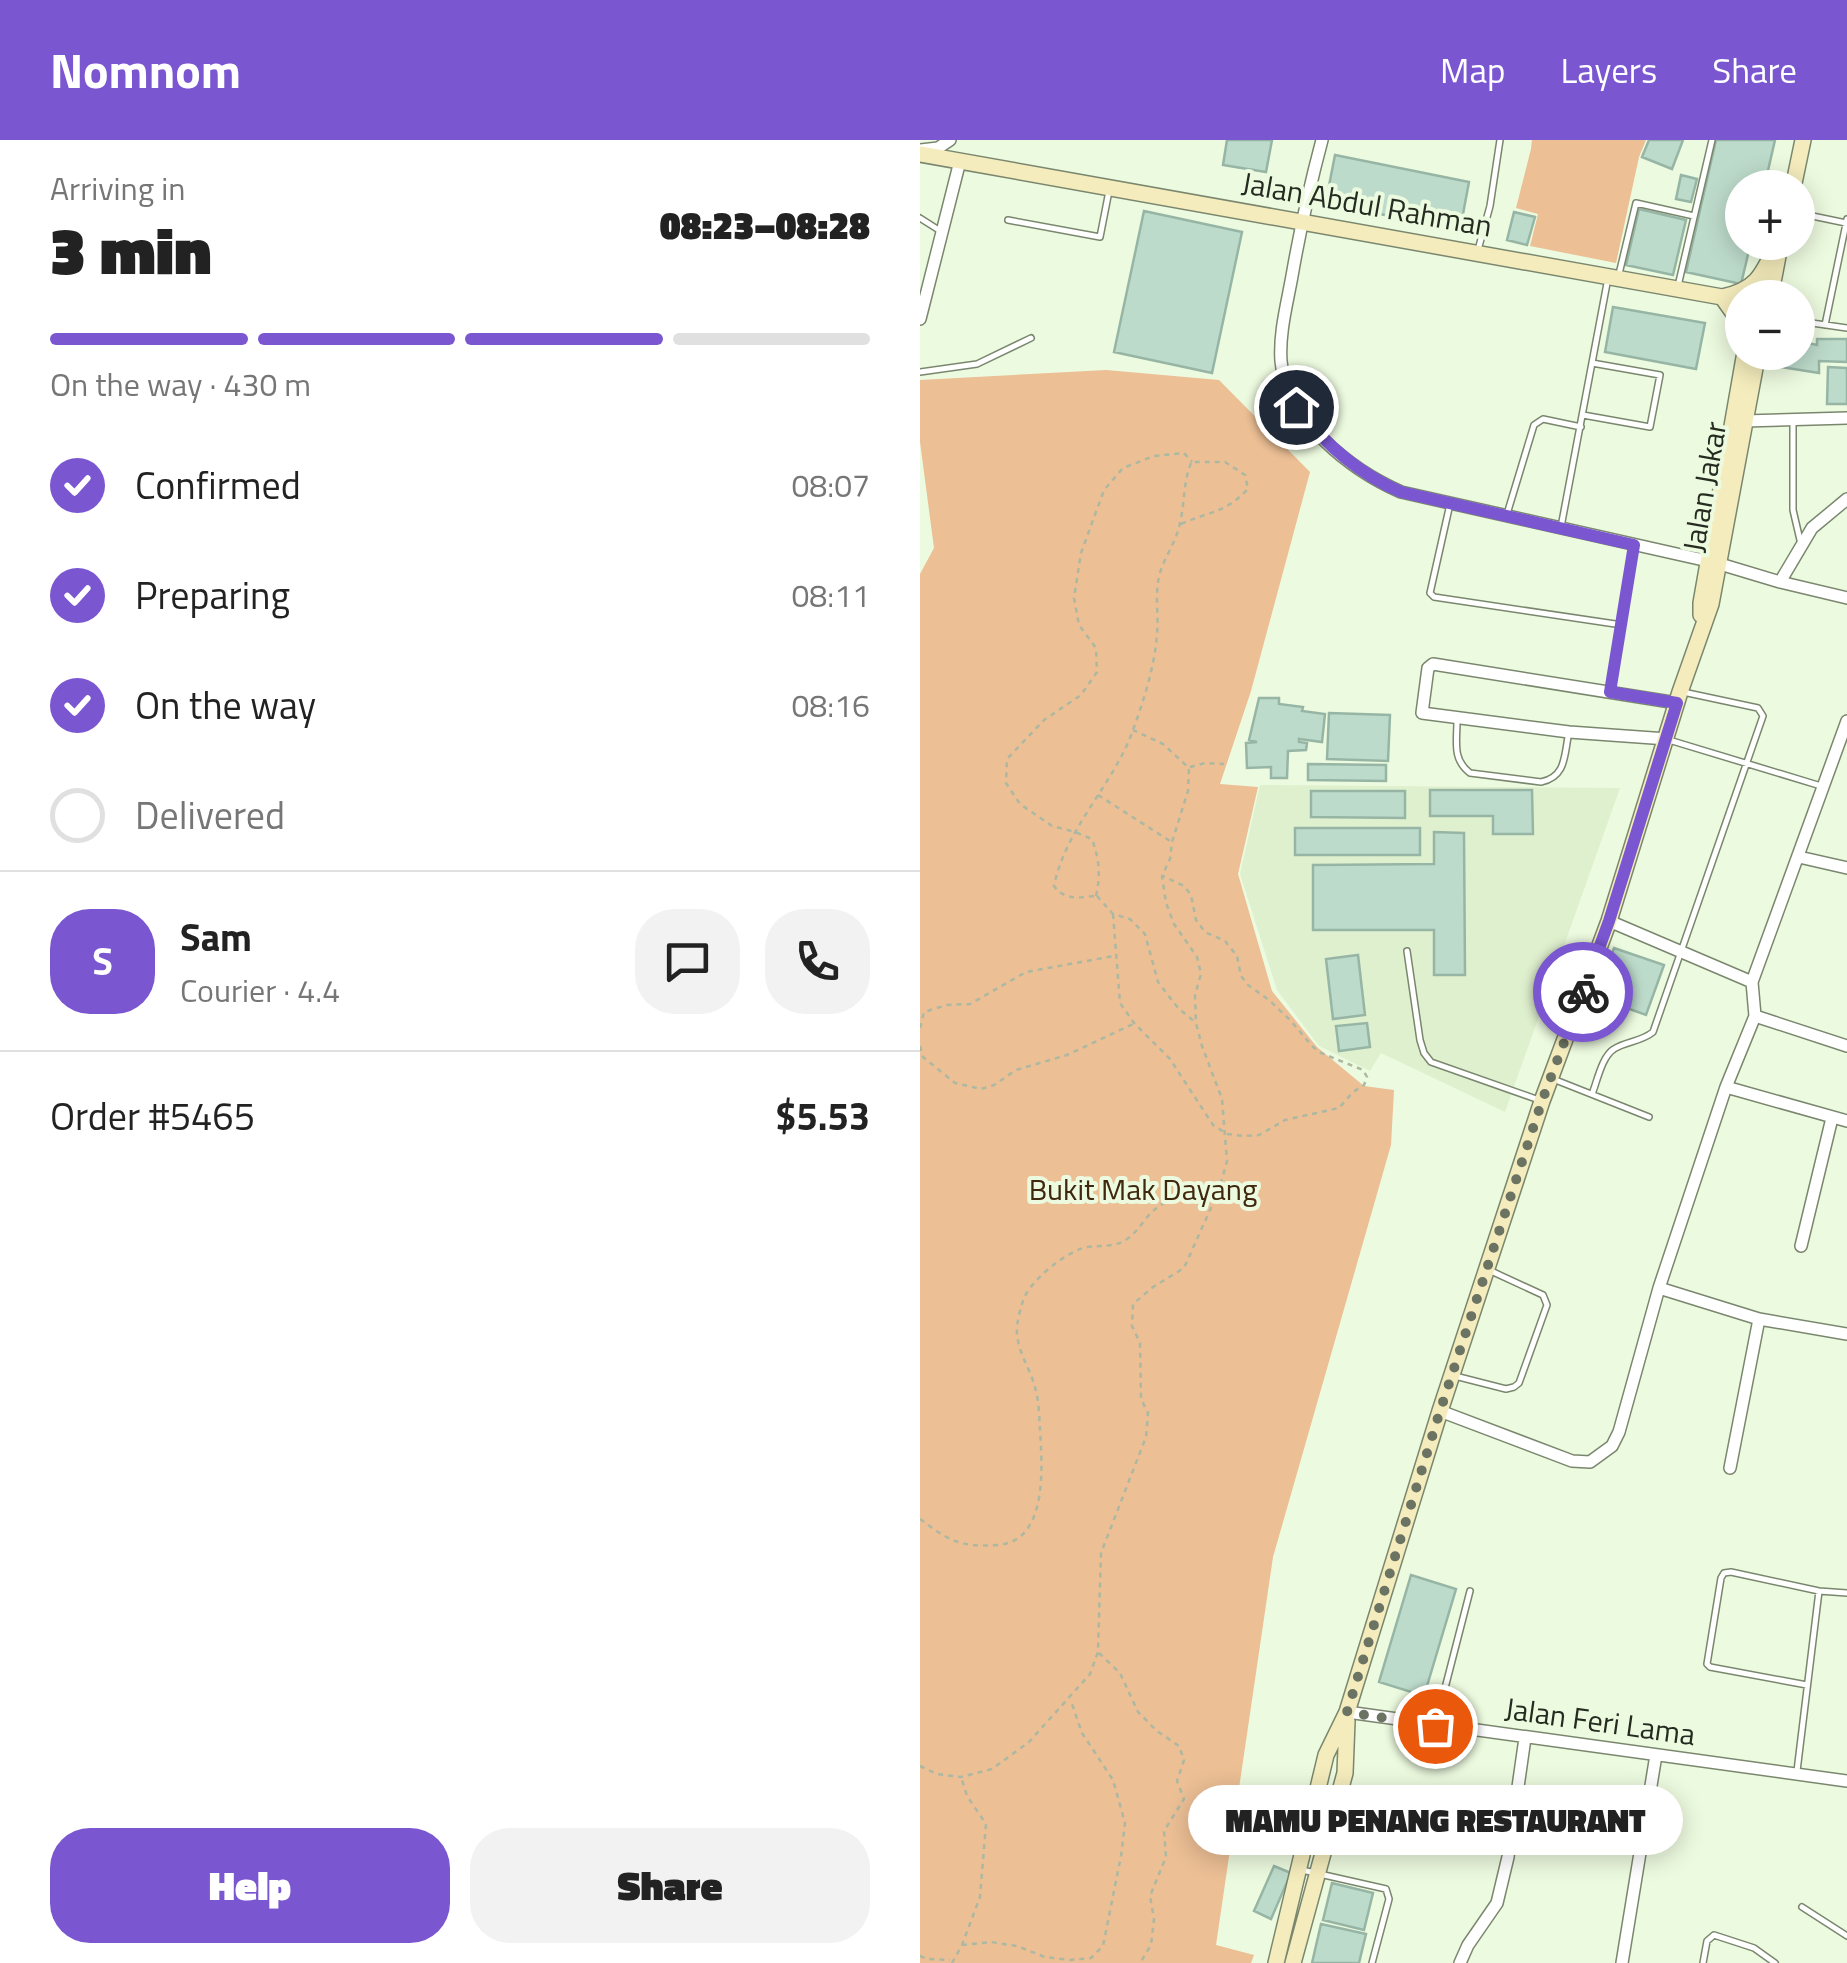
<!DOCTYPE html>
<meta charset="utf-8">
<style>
body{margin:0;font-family:"Titillium Web",sans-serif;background:#f2f2f2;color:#222;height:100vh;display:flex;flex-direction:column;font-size:38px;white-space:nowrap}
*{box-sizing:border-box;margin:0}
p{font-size:32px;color:#767676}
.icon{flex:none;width:55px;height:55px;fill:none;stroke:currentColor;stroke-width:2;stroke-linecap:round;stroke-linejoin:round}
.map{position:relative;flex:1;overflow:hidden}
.panel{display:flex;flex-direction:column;background:#fff;width:920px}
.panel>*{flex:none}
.controls{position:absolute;left:805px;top:30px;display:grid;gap:20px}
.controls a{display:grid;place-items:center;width:90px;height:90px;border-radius:50%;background:#fff;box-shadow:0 5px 25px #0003;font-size:50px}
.pin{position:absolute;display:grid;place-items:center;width:85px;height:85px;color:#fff;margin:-42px;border:5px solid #fff;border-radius:50%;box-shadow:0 2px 10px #0007}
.courier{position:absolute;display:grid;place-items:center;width:100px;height:100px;margin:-50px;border:8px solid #7a57d1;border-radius:50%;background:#fff;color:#222;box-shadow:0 2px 12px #0007}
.bubble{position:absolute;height:70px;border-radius:35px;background:#fff;box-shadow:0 5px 25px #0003;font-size:32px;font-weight:800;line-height:70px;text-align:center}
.summary em{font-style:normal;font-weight:800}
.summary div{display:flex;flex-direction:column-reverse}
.summary{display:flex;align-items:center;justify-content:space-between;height:170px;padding:0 50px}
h1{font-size:65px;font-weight:800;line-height:75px}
.bar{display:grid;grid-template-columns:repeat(4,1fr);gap:15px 10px;align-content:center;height:120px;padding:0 50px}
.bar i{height:12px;border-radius:8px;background:#e0e0e0}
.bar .active{background:#7a57d1}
.bar p{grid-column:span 4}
.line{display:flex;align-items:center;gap:25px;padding:0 50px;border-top:2px solid #e0e0e0}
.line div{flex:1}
.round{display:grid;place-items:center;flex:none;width:105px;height:105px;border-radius:40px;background:#f2f2f2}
ol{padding:0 50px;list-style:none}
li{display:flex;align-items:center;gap:30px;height:110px}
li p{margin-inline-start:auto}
li .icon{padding:10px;border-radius:50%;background:#7a57d1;color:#fff;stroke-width:4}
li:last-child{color:#767676}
li i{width:55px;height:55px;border:5px solid #e0e0e0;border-radius:50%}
.cta{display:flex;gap:20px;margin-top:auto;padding:20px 50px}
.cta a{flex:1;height:115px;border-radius:40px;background:#7a57d1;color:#fff;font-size:40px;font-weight:800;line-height:115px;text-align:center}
.cta a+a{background:#f2f2f2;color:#222}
header{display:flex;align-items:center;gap:60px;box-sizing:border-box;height:140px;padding:0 50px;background:#7a57d1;color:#fff}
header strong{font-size:48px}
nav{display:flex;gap:55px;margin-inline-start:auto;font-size:35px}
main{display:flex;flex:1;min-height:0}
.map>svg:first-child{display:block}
.built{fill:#dff0ce}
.green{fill:#ecbf95}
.building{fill:#bddbcb;stroke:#97b5a5;stroke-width:2.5}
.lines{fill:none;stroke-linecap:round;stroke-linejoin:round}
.lane-casing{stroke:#7a876e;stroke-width:8}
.street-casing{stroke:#7a876e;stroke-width:14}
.secondary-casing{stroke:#7a876e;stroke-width:18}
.path{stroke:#acb8a2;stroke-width:2.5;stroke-dasharray:5 5;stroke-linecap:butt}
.lane{stroke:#fff;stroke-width:5}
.street{stroke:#fff;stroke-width:11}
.secondary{stroke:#f4ecbc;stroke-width:15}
.done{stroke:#6b7363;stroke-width:10;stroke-dasharray:0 18}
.route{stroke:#7a57d1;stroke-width:12}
.labels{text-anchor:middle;stroke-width:8;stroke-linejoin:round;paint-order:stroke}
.street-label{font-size:30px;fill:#252b20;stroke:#ecfadf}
.park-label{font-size:30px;fill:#40280e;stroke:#ecfadf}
</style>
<header>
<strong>Nomnom</strong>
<nav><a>Map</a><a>Layers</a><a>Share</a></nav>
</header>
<main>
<section class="panel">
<div class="summary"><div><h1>3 min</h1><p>Arriving in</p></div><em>08:23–08:28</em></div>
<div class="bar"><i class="active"></i><i class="active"></i><i class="active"></i><i></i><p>On the way · 430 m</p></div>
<ol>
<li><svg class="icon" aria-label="check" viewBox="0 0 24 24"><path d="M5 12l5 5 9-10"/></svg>Confirmed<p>08:07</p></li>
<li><svg class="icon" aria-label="check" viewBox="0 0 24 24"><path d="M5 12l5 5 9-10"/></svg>Preparing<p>08:11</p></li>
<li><svg class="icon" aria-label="check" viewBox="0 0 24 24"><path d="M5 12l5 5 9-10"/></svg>On the way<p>08:16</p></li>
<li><i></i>Delivered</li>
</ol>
<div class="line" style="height:180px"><b class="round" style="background:#7a57d1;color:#fff">S</b><div><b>Sam</b><p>Courier · 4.4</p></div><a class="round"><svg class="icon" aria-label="chat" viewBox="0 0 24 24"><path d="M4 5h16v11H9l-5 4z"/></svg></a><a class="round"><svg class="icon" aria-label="phone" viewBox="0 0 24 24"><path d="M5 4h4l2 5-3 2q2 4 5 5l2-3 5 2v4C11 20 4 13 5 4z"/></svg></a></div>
<div class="line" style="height:130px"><div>Order #5465</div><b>$5.53</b></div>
<div class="cta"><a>Help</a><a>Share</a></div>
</section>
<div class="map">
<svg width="927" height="1823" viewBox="0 0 927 1823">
<rect width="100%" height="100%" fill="#ecfadf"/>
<path class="built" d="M340,645l360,3 -115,324 -124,-59 -11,18 -51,-25 -42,-56 -37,-116z"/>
<path class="green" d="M612,0h114l-7,17 -23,106 -86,-17 8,-32 -22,-6 15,-59z
M186,230l113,10 91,92 -59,219 -31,93 38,3 -20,87 34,117 45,56 47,39 30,4 -3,55 -118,412 -57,388 38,10 -3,8h-331v-1389l14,-26 -14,-106v-62z"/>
<path class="building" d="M307,0h45l-6,32 -43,-7z
M729,0h34l-11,29 -30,-12z
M796,0h59l-11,48h-22v54h9l-10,42 -55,-12z
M415,15l134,27 -9,48 -125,-25 -8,-9z
M761,35l16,4 -6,23 -15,-3z
M719,69l47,11 -13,55 -47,-10z
M224,71l98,21 -30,141 -98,-21z
M594,72l21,5 -8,28 -20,-5z
M693,167l92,16 -9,46 -91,-17z
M897,199h30v23l-28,-1v12l-51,-8 3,-13h27v-11l19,4z
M908,227l19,1v36h-20z
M339,558h20v6l24,3 -1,4 23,3 -3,28 -23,-3v3l8,1 -1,7 -18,1 -1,27h-16v-11l-24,1 -1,-25 11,-1 -8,-2z
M409,573l61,2 -2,46 -61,-2z
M388,624l78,1v16l-78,-1z
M510,650h102l1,44h-40v-18h-63z
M391,651h94v27l-94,-1z
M375,688h125v27h-125z
M514,692l30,1 1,142h-31v-45h-121v-65l121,-1z
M694,808l50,17 -18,50 -50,-18z
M438,815l7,60 -32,4 -7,-60z
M447,883l3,24 -31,4 -3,-25z
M491,1435l45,14 -32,107 -45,-14z
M354,1726l17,7 -20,46 -17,-8z
M412,1743l41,10 -9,37 -41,-10z
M401,1784l45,10 -7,29h-47z"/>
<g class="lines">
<defs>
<path id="lane" d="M878,73l48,10
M0,78l22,14
M88,80l92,17 9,-46
M558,110l12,-44 10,-66
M699,134l17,-71 58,13
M758,146l34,-146
M878,181l49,7
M905,185l22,-106
M0,232l57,-8 54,-26
M663,275l67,12 10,-52 -68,-12
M873,282v88l7,30
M530,364l-20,89 4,4 188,28
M587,374l27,-89 9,-6 38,8
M641,387l47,-249
M691,550l23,-142
M537,581c0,21 -5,38 13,52l71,9c26,-5 23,-28 28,-50
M749,600l152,46
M487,811l13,89 4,13 7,9 108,38
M633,939l96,38
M672,954c5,-12 10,-38 22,-45 12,-8 27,-7 39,-17l110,-316 -5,-8 -75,-16
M535,1236l51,13 8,-2 5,-4 28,-78 -4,-10 -52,-24
M887,1545l-97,-18 -3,-3 14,-86 3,-5 7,-1 88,19 28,2
M516,1583l34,-132
M877,1631l22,-180
M470,1671l118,22
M594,1677l128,15
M382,1730l84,19 3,10 -17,64
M882,1767l45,29
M783,1823l4,-22 7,-6 40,13 21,15"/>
<path id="street" d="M402,0c-12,45 -22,90 -30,136 -5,28 -13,57 -11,85 5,59 70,109 120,131l307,69
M0,10l18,-2 12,-8
M0,179l40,-158
M824,281l103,-3
M800,424l60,18 67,16
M860,442l32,-54 35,-29
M747,599l-98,-7 -147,-19 6,-45 5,-4 244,39
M879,717l48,11
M689,781l143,61
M835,876l92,30
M806,947l121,34
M881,1106l31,-128
M739,1148l100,31 88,15
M520,1271l132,50 18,1 22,-16 7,-14 40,-144 67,-201 29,-71 -3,-34 95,-261
M810,1328l29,-149
M427,1572l500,69
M540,1823l8,-18 29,-42 11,-46 17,-119
M702,1823l34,-208"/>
<path id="secondary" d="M0,14l802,143c36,-7 41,-24 56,-55
M873,48l10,-48
M802,157l20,28
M850,158l8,-42
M781,475v-12l44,-251
M356,1823l50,-208 21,-43 93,-301 102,-310 67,-180 71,-229 31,-88 47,-252
M373,1823l52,-190 2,-52"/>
</defs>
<use href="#lane" class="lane-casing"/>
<use href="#street" class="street-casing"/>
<use href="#secondary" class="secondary-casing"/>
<path class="path" d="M261,384c29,-13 43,-10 67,-35l-3,-14 -20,-13h-31
M270,627l15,-4 19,1
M178,655l72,46
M174,756c-16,2 -30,4 -40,-10 12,-59 59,-100 79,-156 11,-30 22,-65 24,-97 2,-20 -3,-39 3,-60 5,-17 17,-33 20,-50 5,-21 3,-40 11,-60
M176,756c5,-22 3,-37 -4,-57l-17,-7 -23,-6 -32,-22 -14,-21 1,-24 37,-39 37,-25 16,-23 -1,-24 -17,-23 -5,-27 7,-45 23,-63 19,-22 31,-12 30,-3 8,9
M177,756l16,18 17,5 15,15 13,48 20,26 17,14
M193,774l7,89 14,20 36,36 43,66 14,9 17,2 15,-1 26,-15 54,-12 14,-16 11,-7 3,-8 -4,-7 -42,-17 -9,-7 -21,-25 -22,-21 -21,-15 -7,-9 -4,-20 -12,-15 -20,-9 -9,-12 -5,-25 -7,-9 -21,-10
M0,888l4,-16 23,-7 23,-1 56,-32 88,-16
M0,906l3,11 32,26 26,6 13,-4 22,-15 51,-15 66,-31
M0,1379c28,21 41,29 77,26 52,-3 45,-80 43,-116 -1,-14 -1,-31 -6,-45 -5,-17 -16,-32 -17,-51 -1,-9 4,-28 8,-37 9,-18 39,-42 58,-48 16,-4 30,1 44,-9 11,-7 17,-20 26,-28 16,-16 44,-16 65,-21
M179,1513l21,20 18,39 19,19 22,15 5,14 -7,21 7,18 -20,32 2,26 -16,39 4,23 -3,26 -11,18
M0,1626l17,8 24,3 31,-8 37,-27 61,-68 8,-22 3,-99 45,-116 2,-24 -7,-14 -1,-56 -8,-17 1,-22 20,-17 31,-19 35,-78 8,-29 -5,-62 -20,-53 -6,-23 -1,-28 6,-21 -4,-17 -23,-33 -8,-21 -4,-27 8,-17 2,-17 16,-51 1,-23 -26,-24 -30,-14
M42,1805l29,-3 26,4 28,11 25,3 21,-2 12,-12 18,-90 4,-33 -12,-43 -31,-47 -11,-32
M0,1816l7,3 23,1
M32,1823l10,-18 18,-48 6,-73 -19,-28 -6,-19"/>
<use href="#lane" class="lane"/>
<use href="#street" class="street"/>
<use href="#secondary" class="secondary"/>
</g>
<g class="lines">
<path class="done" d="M515,1586l-88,-14 93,-301 102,-310 41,-109"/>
<path class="route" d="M376,267c28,36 63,67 105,85l233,53 -24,147 67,11 -68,218 -26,71"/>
</g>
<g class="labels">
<g class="street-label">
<text transform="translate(447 65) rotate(10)" y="10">Jalan Abdul Rahman</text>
<text transform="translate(785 347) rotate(-80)" y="10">Jalan Jakar</text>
<text transform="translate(680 1582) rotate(8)" y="10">Jalan Feri Lama</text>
</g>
<g class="park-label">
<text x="223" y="1060">Bukit Mak Dayang</text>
</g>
</g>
</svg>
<div class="controls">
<a>+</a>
<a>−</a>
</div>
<div class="pin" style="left:515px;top:1586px;background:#ea580c"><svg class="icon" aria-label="bag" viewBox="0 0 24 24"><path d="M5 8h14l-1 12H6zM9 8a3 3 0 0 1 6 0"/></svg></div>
<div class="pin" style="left:376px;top:267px;background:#1f2937"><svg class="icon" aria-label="home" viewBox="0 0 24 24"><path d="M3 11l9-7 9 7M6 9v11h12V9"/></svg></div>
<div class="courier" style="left:663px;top:852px"><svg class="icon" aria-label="bike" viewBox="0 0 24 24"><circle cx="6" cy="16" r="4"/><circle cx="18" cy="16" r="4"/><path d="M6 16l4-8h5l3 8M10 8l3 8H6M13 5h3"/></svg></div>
<div class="bubble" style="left:268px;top:1645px;width:495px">MAMU PENANG RESTAURANT</div>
</div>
</main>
